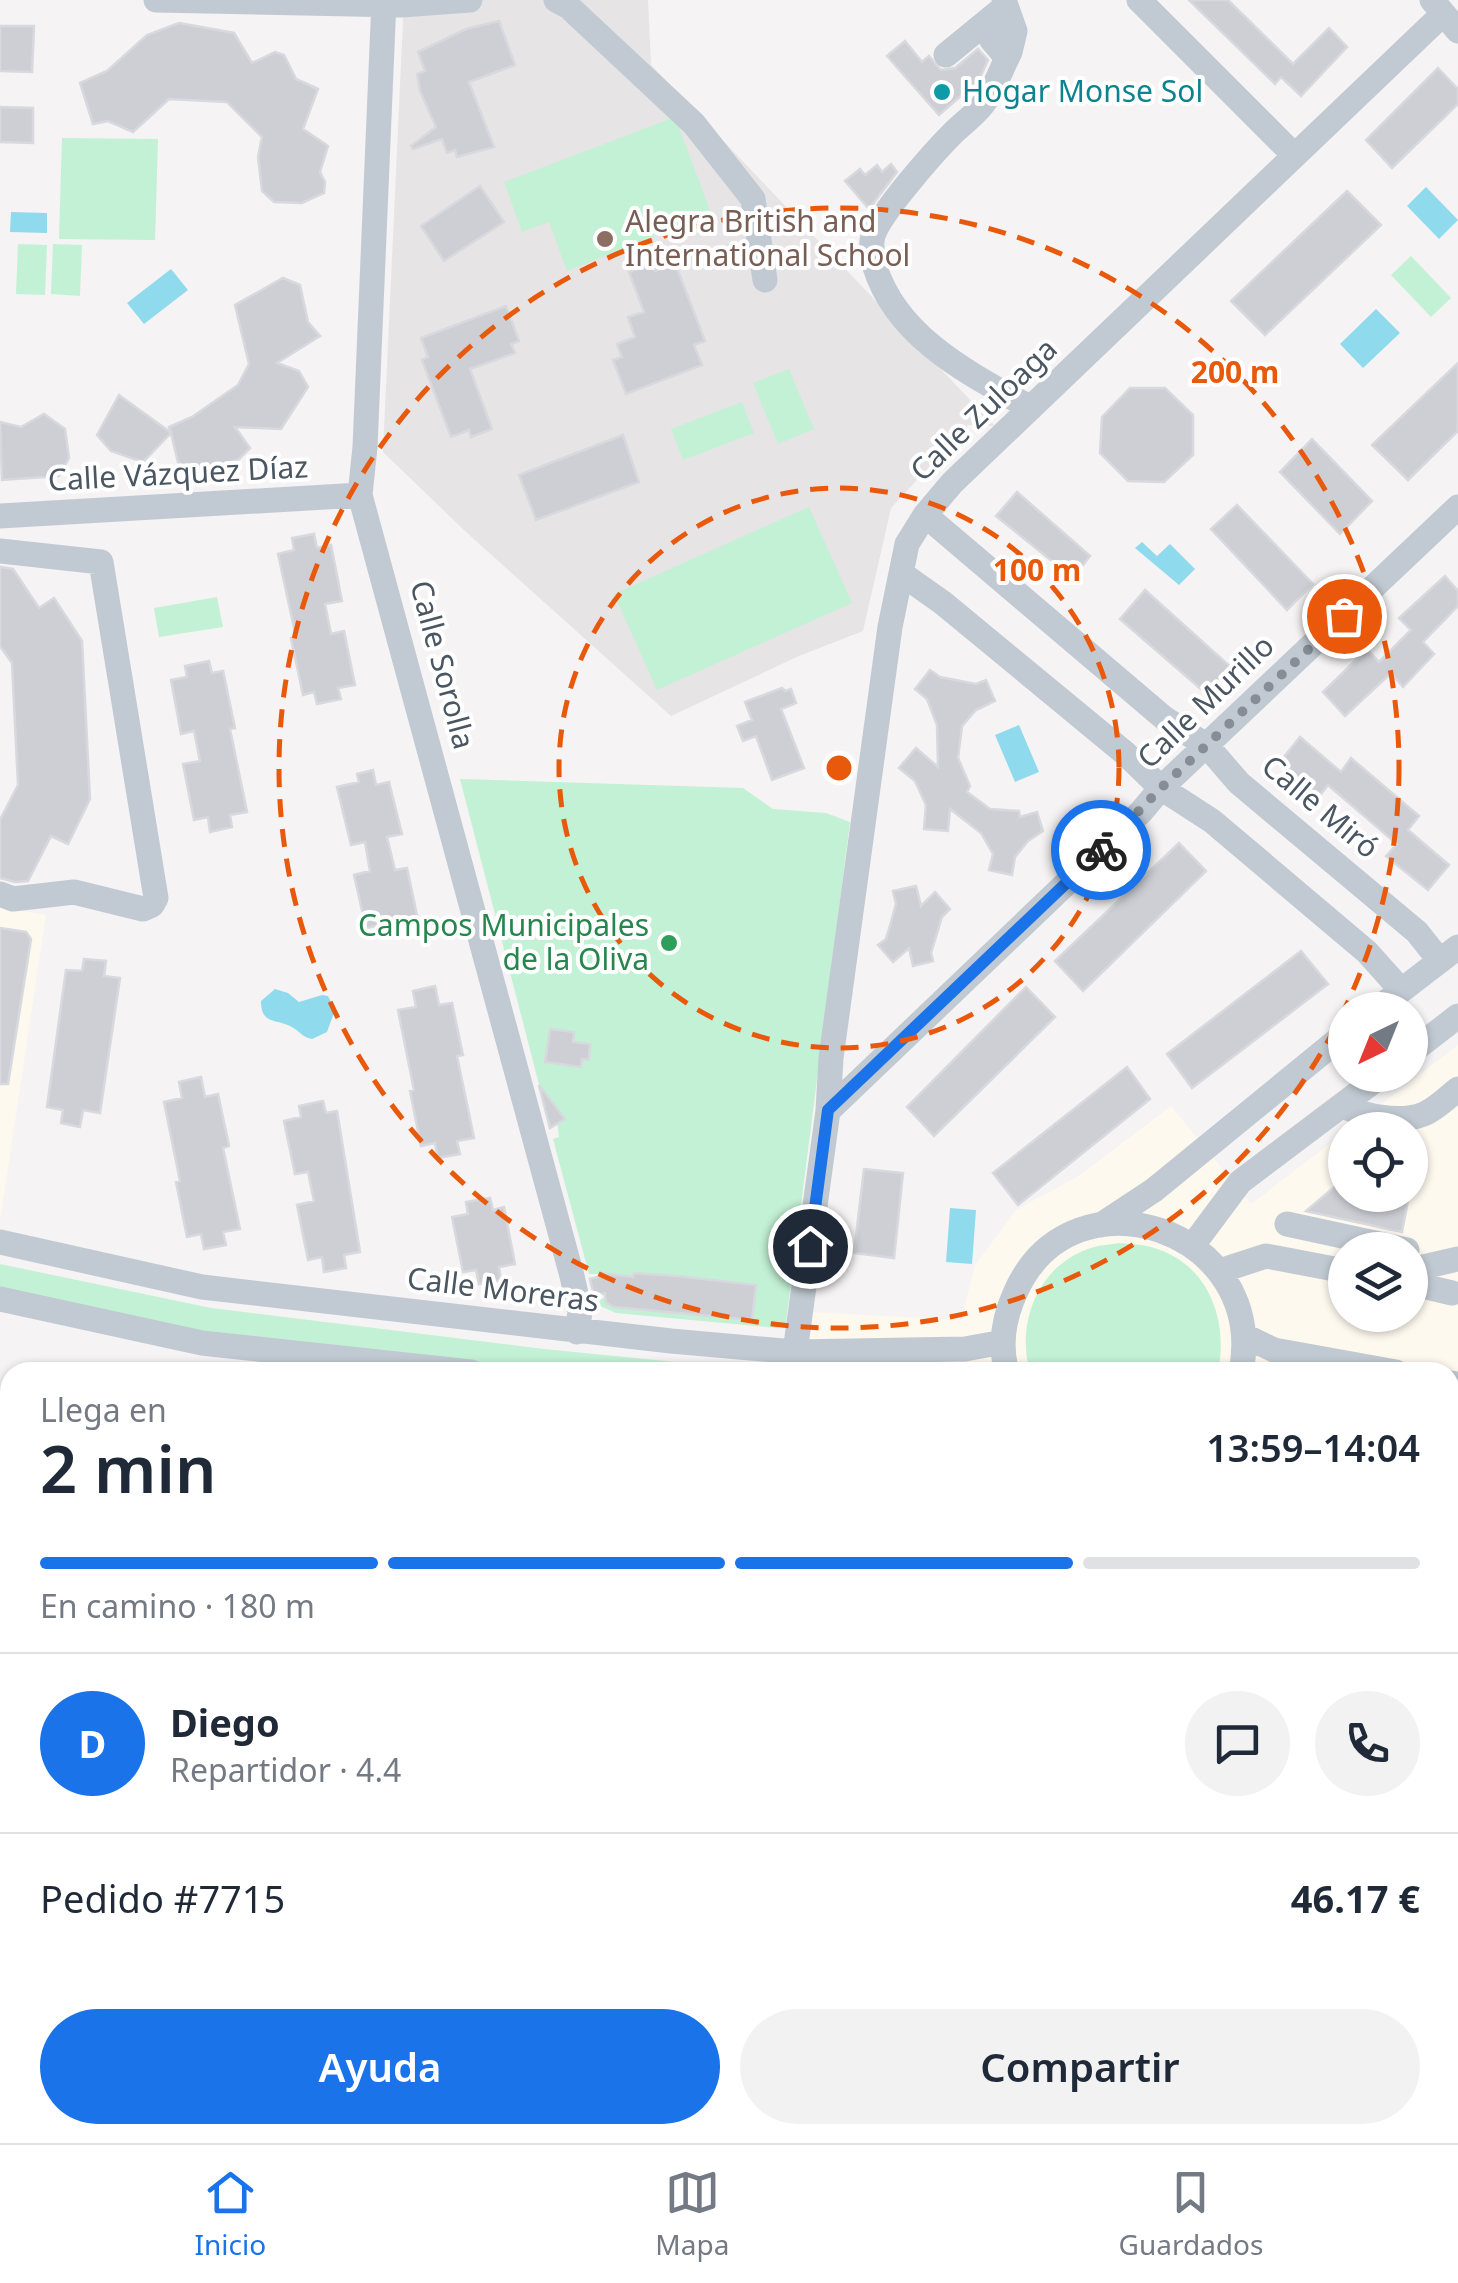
<!DOCTYPE html>
<html lang="es">
<meta charset="utf-8">
<style>
body{margin:0;font-family:"Noto Sans",sans-serif;background:#f2f2f3;color:#1f2937;height:100vh;display:flex;flex-direction:column;font-size:38px;white-space:nowrap}
*{box-sizing:border-box;margin:0}
p{font-size:32px;color:#747a83}
.icon{flex:none;width:55px;height:55px;fill:none;stroke:currentColor;stroke-width:2;stroke-linecap:round;stroke-linejoin:round}
.map{position:relative;flex:1;overflow:hidden}
.details{position:absolute;left:0px;top:1362px;width:1460px;height:782px;display:flex;flex-direction:column;background:#fff;border-radius:30px 30px 0 0;box-shadow:0 2px 8px #0004}
.details>*{flex:none}
.needle{width:65px;rotate:223deg}
.fabs{position:absolute;left:1328px;top:992px;display:grid;gap:20px}
.fabs a{display:grid;place-items:center;width:100px;height:100px;border-radius:50%;background:#fff;box-shadow:0 2px 8px #0004;font-size:50px}
.pin{position:absolute;display:grid;place-items:center;width:85px;height:85px;color:#fff;margin:-42px;border:5px solid #fff;border-radius:50%;box-shadow:0 2px 10px #0007}
.courier{position:absolute;display:grid;place-items:center;width:100px;height:100px;margin:-50px;border:8px solid #1a73e8;border-radius:50%;background:#fff;color:#222;box-shadow:0 2px 12px #0007}
.head em{font-style:normal;font-weight:600}
.head div{display:flex;flex-direction:column-reverse}
.head{display:flex;align-items:center;justify-content:space-between;height:170px;padding:0 40px}
h1{font-size:65px;font-weight:600;line-height:75px}
.bar{display:grid;grid-template-columns:repeat(4,1fr);gap:15px 10px;align-content:center;height:120px;padding:0 40px}
.bar i{height:12px;border-radius:8px;background:#e0e1e3}
.bar .selected{background:#1a73e8}
.bar p{grid-column:span 4}
.line{display:flex;align-items:center;gap:25px;padding:0 40px;border-top:2px solid #e0e1e3}
.line div{flex:1}
.round{display:grid;place-items:center;flex:none;width:105px;height:105px;border-radius:52px;background:#f2f2f3}
.button{display:flex;gap:20px;margin-top:auto;padding:20px 40px}
.button a{flex:1;height:115px;border-radius:60px;background:#1a73e8;color:#fff;font-size:40px;font-weight:600;line-height:115px;text-align:center}
.button a+a{background:#f2f2f3;color:#1f2937}
.tab-bar{display:flex;justify-content:space-around;align-items:center;height:140px;border-top:2px solid #e0e1e3;background:#fff;font-size:28px;color:#747a83}
.tab-bar a{display:grid;justify-items:center;gap:5px}
.tab-bar .selected{color:#1a73e8}
.map>svg:first-child{display:block}
.commercial{fill:#fdf9ef;fill-rule:evenodd}
.education{fill:#e6e4e5}
.green{fill:#c3f1d5}
.water{fill:#90daee}
.building{fill:#cdcfd5;stroke:#d7d9de;stroke-width:2.5}
.lines{fill:none;stroke-linecap:round;stroke-linejoin:round}
.minor{stroke:#c1cad2;stroke-width:25}
.done{stroke:#868d94;stroke-width:10;stroke-dasharray:0 18}
.route{stroke:#1a73e8;stroke-width:12}
.ring{fill:none;stroke:#e8590c;stroke-width:5;stroke-dasharray:18 12}
.culture-dot{fill:#0f9aa8;stroke:#fff;stroke-width:4}
.education-dot{fill:#8d6e63;stroke:#fff;stroke-width:4}
.leisure-dot{fill:#2e9e5b;stroke:#fff;stroke-width:4}
.labels{text-anchor:middle;stroke-width:8;stroke-linejoin:round;paint-order:stroke}
.culture-label{font-size:30px;fill:#0d838f;stroke:#fff;text-anchor:start}
.education-label{font-size:30px;fill:#785e54;stroke:#fff;text-anchor:start}
.street-label{font-size:30px;fill:#4a5661;stroke:#fff}
.leisure-label{font-size:30px;fill:#27864d;stroke:#fff;text-anchor:end}
.centre{fill:#e8590c;stroke:#fff;stroke-width:5}
.ring-label{font-size:30px;text-anchor:middle;font-weight:bold;fill:#e8590c;stroke:#fff;stroke-width:8;stroke-linejoin:round;paint-order:stroke}
</style>
<div class="map">
<svg width="1458" height="2143" viewBox="0 0 1458 2143">
<rect width="100%" height="100%" fill="#f5f3f3"/>
<path class="commercial" d="M0,907l46,8 -46,306z
M1458,1045v968l-8,1v-642h-649l8,-60 152,8 14,-55 41,-55 61,-33 94,-71 80,98 94,-72v63h65v-65h-62zM1345,1250h65v65h-65z"/>
<path class="education" d="M404,0h244l3,65 344,361 -27,-1 -77,83 -28,123 -64,25 -128,60 -205,-184 -83,-80z"/>
<path class="green" d="M675,117l36,96 -144,58 -18,-49 -27,10 -18,-50z
M62,138l96,1 -3,101 -96,-1z
M18,244l29,1 -2,50 -29,-1z
M53,244l29,1 -2,51 -29,-2z
M1411,256l40,42 -20,19 -40,-42z
M789,369l25,60 -36,15 -25,-61z
M742,402l12,31 -71,27 -12,-31z
M809,507l43,96 -195,87 -43,-96z
M217,597l6,30 -64,10 -5,-29z
M460,779l283,9 30,21 53,4 24,9 -64,500 -9,6 -161,-15 -16,-7 -5,-6 9,-2 -5,-24h-10l-36,-135 6,-2 -2,-17 8,-1 -14,-19h-8z
M1119,1243c10,1 22,1 32,4 57,15 78,73 67,125h-188c-14,-48 7,-105 58,-123 9,-4 21,-4 31,-6z
M0,1264l211,44 333,41 202,20v3h-196l-338,-39 -212,-45z
M1450,1794l8,2v88l-8,-2z
M1450,1903l8,2v89l-8,-1z"/>
<path class="water" d="M1426,187l32,33 -19,19 -32,-33z
M11,212l36,1v20l-37,-1z
M171,269l17,21 -44,34 -17,-21z
M1376,309l24,24 -37,35 -23,-24z
M1142,542l15,14 13,-12 25,25 -16,16 -44,-37z
M1019,725l20,47 -24,10 -20,-47z
M275,989l13,4 11,9 23,-7 6,1 7,14 -8,22 -15,7c-11,-2 -13,-9 -22,-13 -15,-7 -29,-2 -29,-25z
M950,1208l26,2 -4,54 -26,-2z"/>
<path class="building" d="M1189,0h39l65,64 36,-36 18,19 -46,49 -20,-19 -6,7z
M499,21l16,44 -46,17 25,65 -37,10 -2,-7 -8,3 -5,-14 -29,10 -2,-3 25,-19 -16,-36 -3,-17 8,-3 -7,-19 48,-23z
M179,23l55,10 18,30 23,-11 9,3 12,24 22,10 -15,40 25,17 -8,26 5,10 -1,11 -22,10 -28,-1 -12,-11 -4,-34 4,-20 -35,-35 -58,-3 -36,33 -25,-11 -15,3 -13,-41 27,-12 40,-36z
M0,26h34l-2,46 -32,-1z
M905,41l17,21 7,-6 12,14 14,-2 23,-19 10,11 -9,20 -40,35 -52,-59z
M1438,68l20,21v15l-66,64 -26,-28z
M0,107l33,1v35l-33,-1z
M891,164l6,8 -28,37 -24,-28 15,-12 5,6 12,-10 5,7z
M480,186l24,36 -60,39 -23,-35z
M1347,191l34,34 -116,110 -34,-34z
M652,263l3,8 20,-8 30,78 -11,4 8,20 -76,29 -13,-34 9,-3 -5,-13 18,-7 -7,-20 16,-5 -15,-40z
M283,278l17,7 8,37 12,14 -43,27 22,8 9,16 -27,42 -46,-2 15,21 -12,12 -49,12 -11,-10 -7,-29 -28,29 -32,-11 -14,-16 22,-40 51,37 -1,-5 23,-10 46,-32 11,-21 -14,-59z
M506,306l13,35 -8,3 4,9 -45,16 22,60 -21,8 -2,-7 -18,7 -29,-77 6,-3 -7,-19z
M1458,363v68l-50,49 -36,-35z
M1130,388h35l28,27v40l-29,27 -36,-1 -28,-28 2,-36z
M44,414l21,15 4,29 -10,18 -57,4 -2,-58 21,5z
M623,435l16,47 -103,38 -17,-45z
M1312,439l60,62 -32,33 -60,-62z
M1017,492l73,64 -17,22 -77,-62z
M1237,505l76,79 -26,26 -76,-81z
M314,534l3,14 14,-3 11,56 -17,3 6,30 13,-3 11,54 -17,3 3,11 -24,5 -3,-12 -11,3 -12,-57 5,-1 -18,-83 16,-4 -2,-12z
M0,567l13,2 26,39 15,-10 28,43 8,158 -22,45 -17,-8 -23,45 -13,1 -15,-4v-58l18,-35 -6,-122 -12,-17z
M1445,576l13,15v15l-35,36 11,12 -31,33 -12,-14 -46,43 -22,-24 44,-43 12,13 32,-32 -12,-12z
M1145,590l89,80 -25,26 -89,-77z
M209,661l3,12 11,-2 12,57 -5,1 17,83 -17,3 2,12 -22,5 -2,-15 -14,3 -11,-56 17,-3 -6,-30 -13,3 -10,-54 16,-3 -2,-11z
M930,670l10,7 36,7 10,-4 9,21 -19,9 -14,16 -4,32 12,28 -3,6 23,17 29,2 1,6 17,-5 6,19 -15,10 -13,16 -3,18 -23,-5 4,-16 -12,-21 -31,-24 -2,22 -24,-2 2,-24 -11,-24 -16,-13 17,-20 22,19 -1,-42 -10,-26 -12,-10z
M782,688l3,3 6,-2 5,14 -15,6 23,59 -32,12 -16,-44 -13,5 -6,-15 15,-6 -7,-18z
M1300,737l41,35 10,-14 68,58 -11,14 41,35 -21,25 -42,-34 11,-12 -69,-59 -10,13 -38,-36z
M373,770l3,15 13,-3 13,52 -15,3 8,33 12,-2 11,52 -17,4 2,9 -20,5 -3,-13 -14,3 -12,-53 16,-4 -5,-29 -14,3 -14,-58 22,-5 -2,-8z
M1179,843l27,28 -123,120 -28,-30z
M916,886l5,20 14,-14 15,17 -8,8 -11,36 2,8 -20,5 -4,-18 -16,14 -15,-17 8,-6 5,-17 5,-18 -3,-13z
M0,928l26,4 5,7 -23,145h-8z
M1301,951l27,33 -136,104 -25,-34z
M84,959l22,2 -2,15 16,2 -20,135 -17,-3 -3,17 -19,-4 2,-13 -16,-3 19,-137 16,1z
M435,986l4,19 13,-2 11,52 -6,1 17,82 -17,3 3,13 -22,4 -3,-15 -14,3 -11,-55 4,-1 -16,-80 18,-3 -3,-16z
M1026,987l29,30 -121,119 -27,-29z
M550,1029l24,3 -1,10 17,2 -1,16 -7,-1 -1,8 -36,-5z
M1127,1067l23,32 -132,106 -25,-32z
M201,1077l4,20 13,-3 11,52 -6,2 17,81 -17,3 3,13 -22,4 -3,-15 -14,3 -11,-55 4,-1 -16,-79 18,-4 -3,-16z
M539,1085l26,34 -15,9z
M323,1101l3,12 11,-2 23,141 -16,3 2,13 -22,4 -2,-15 -14,3 -11,-55 17,-4 -6,-29 -13,2 -11,-53 17,-4 -2,-11z
M864,1169l39,4 -9,85 -40,-5z
M1345,1178v17h64l-7,37 -96,-21z
M490,1198l3,12 11,-3 11,57 -16,3 2,13 -22,4 -3,-14 -13,2 -11,-55 16,-3 -2,-12z
M601,1273l32,4 1,-4 43,3 79,9 -4,35 -138,-13 -8,-4 -1,-10 -11,3 -4,-17 12,-3z"/>
<g class="lines">
<path class="minor" d="M156,0l245,5 69,-5
M384,0l-19,447 -5,48 212,781 8,36 -3,20
M556,0l13,7 125,117 59,75 12,81
M1004,0l11,31 -5,21 -7,1 -12,-14 18,-21
M1139,0l149,149
M1432,0l26,31
M1010,52c-8,15 -14,34 -24,48 -8,13 -22,22 -33,33 -18,18 -74,81 -80,103 -3,9 0,22 2,31 22,71 95,107 156,141
M946,55l56,-46
M925,515l239,203 43,28 32,37 178,149 23,29
M0,516l360,-21
M0,551l101,11 55,336 -4,7 -9,4 -69,-17 -61,7 -13,-5
M902,574l41,29 183,151 35,34 51,33 155,131 34,38
M1376,1010l82,-63
M1410,1053l48,-37
M1342,1106c24,10 57,18 82,8 12,-5 24,-17 34,-25
M828,1111l313,-299 20,-24 297,-281
M1287,1224l120,26
M1101,1225l53,-35 191,-156
M0,1242l202,45 469,54 124,11 170,-3 38,-7
M1193,1245l47,-63 142,-107
M1410,1270l48,-11
M1220,1271l46,-15 79,15
M1410,1283l42,10
M0,1299l202,44 269,29
M1245,1336l29,14 122,22
M795,1352l33,-241 3,-53 59,-431 17,-83 18,-29 27,-32 491,-469
M1007,1372c-8,-27 -3,-55 9,-81 58,-127 253,-61 225,81
M1450,1383l8,1
M0,1403l10,-2
M1450,1433l8,2
M0,1471l10,19
M0,1828l10,1
M668,2135l4,8
M95,2143l8,-8
M144,2143v-8
M755,2143l3,-8
M1235,2143l10,-8"/>
</g>
<g class="lines">
<path class="done" d="M1101,850l60,-62 183,-172"/>
<path class="route" d="M810,1246l18,-136 273,-260"/>
</g>
<g class="ring">
<circle cx="839" cy="768" r="280"/>
<circle cx="839" cy="768" r="560"/>
</g>
<circle class="culture-dot" cx="942" cy="92" r="10"/>
<circle class="education-dot" cx="605" cy="239" r="10"/>
<circle class="leisure-dot" cx="669" cy="943" r="10"/>
<g class="labels">
<g class="culture-label">
<text x="962" y="102">Hogar Monse Sol</text>
</g>
<g class="education-label">
<text x="625" y="232">Alegra British and<tspan x="625" dy="34">International School</tspan></text>
</g>
<g class="street-label">
<text transform="translate(984 410) rotate(-44)" y="10">Calle Zuloaga</text>
<text transform="translate(178 474) rotate(-3)" y="10">Calle Vázquez Díaz</text>
<text transform="translate(442 665) rotate(75)" y="10">Calle Sorolla</text>
<text transform="translate(1206 702) rotate(-44)" y="10">Calle Murillo</text>
<text transform="translate(1320 807) rotate(40)" y="10">Calle Miró</text>
<text transform="translate(503 1290) rotate(7)" y="10">Calle Moreras</text>
</g>
<g class="leisure-label">
<text x="649" y="936">Campos Municipales<tspan x="649" dy="34">de la Oliva</tspan></text>
</g>
</g>
<circle cx="839" cy="768" r="15" class="centre"/>
<g class="ring-label">
<text x="1235" y="383">200 m</text>
<text x="1037" y="581">100 m</text>
</g>
</svg>
<div class="fabs">
<a><svg class="needle" viewBox="-14 -14 28 28"><path d="M0-13l5 13h-10z" fill="#e53935"/><path d="M0 13l5-13h-10z" fill="#747a83"/></svg></a>
<a><svg class="icon" aria-label="locate" viewBox="0 0 24 24"><circle cx="12" cy="12" r="6"/><path d="M12 2v4M12 18v4M2 12h4M18 12h4"/></svg></a>
<a><svg class="icon" aria-label="layers" viewBox="0 0 24 24"><path d="M12 4l9 5-9 5-9-5zM3 14l9 5 9-5"/></svg></a>
</div>
<div class="pin" style="left:1344px;top:616px;background:#ea580c"><svg class="icon" aria-label="bag" viewBox="0 0 24 24"><path d="M5 8h14l-1 12H6zM9 8a3 3 0 0 1 6 0"/></svg></div>
<div class="pin" style="left:810px;top:1246px;background:#1f2937"><svg class="icon" aria-label="home" viewBox="0 0 24 24"><path d="M3 11l9-7 9 7M6 9v11h12V9"/></svg></div>
<div class="courier" style="left:1101px;top:850px"><svg class="icon" aria-label="bike" viewBox="0 0 24 24"><circle cx="6" cy="16" r="4"/><circle cx="18" cy="16" r="4"/><path d="M6 16l4-8h5l3 8M10 8l3 8H6M13 5h3"/></svg></div>
<section class="details">
<div class="head"><div><h1>2 min</h1><p>Llega en</p></div><em>13:59–14:04</em></div>
<div class="bar"><i class="selected"></i><i class="selected"></i><i class="selected"></i><i></i><p>En camino · 180 m</p></div>
<div class="line" style="height:180px"><b class="round" style="background:#1a73e8;color:#fff">D</b><div><b>Diego</b><p>Repartidor · 4.4</p></div><a class="round"><svg class="icon" aria-label="chat" viewBox="0 0 24 24"><path d="M4 5h16v11H9l-5 4z"/></svg></a><a class="round"><svg class="icon" aria-label="phone" viewBox="0 0 24 24"><path d="M5 4h4l2 5-3 2q2 4 5 5l2-3 5 2v4C11 20 4 13 5 4z"/></svg></a></div>
<div class="line" style="height:130px"><div>Pedido #7715</div><b>46.17 €</b></div>
<div class="button"><a>Ayuda</a><a>Compartir</a></div>
</section>
</div>
<nav class="tab-bar">
<a class="selected"><svg class="icon" aria-label="home" viewBox="0 0 24 24"><path d="M3 11l9-7 9 7M6 9v11h12V9"/></svg>Inicio</a>
<a><svg class="icon" aria-label="map" viewBox="0 0 24 24"><path d="M3 6l6-2 6 2 6-2v14l-6 2-6-2-6 2zM9 4v14M15 6v14"/></svg>Mapa</a>
<a><svg class="icon" aria-label="saved" viewBox="0 0 24 24"><path d="M7 4h10v16l-5-4-5 4z"/></svg>Guardados</a>
</nav>
